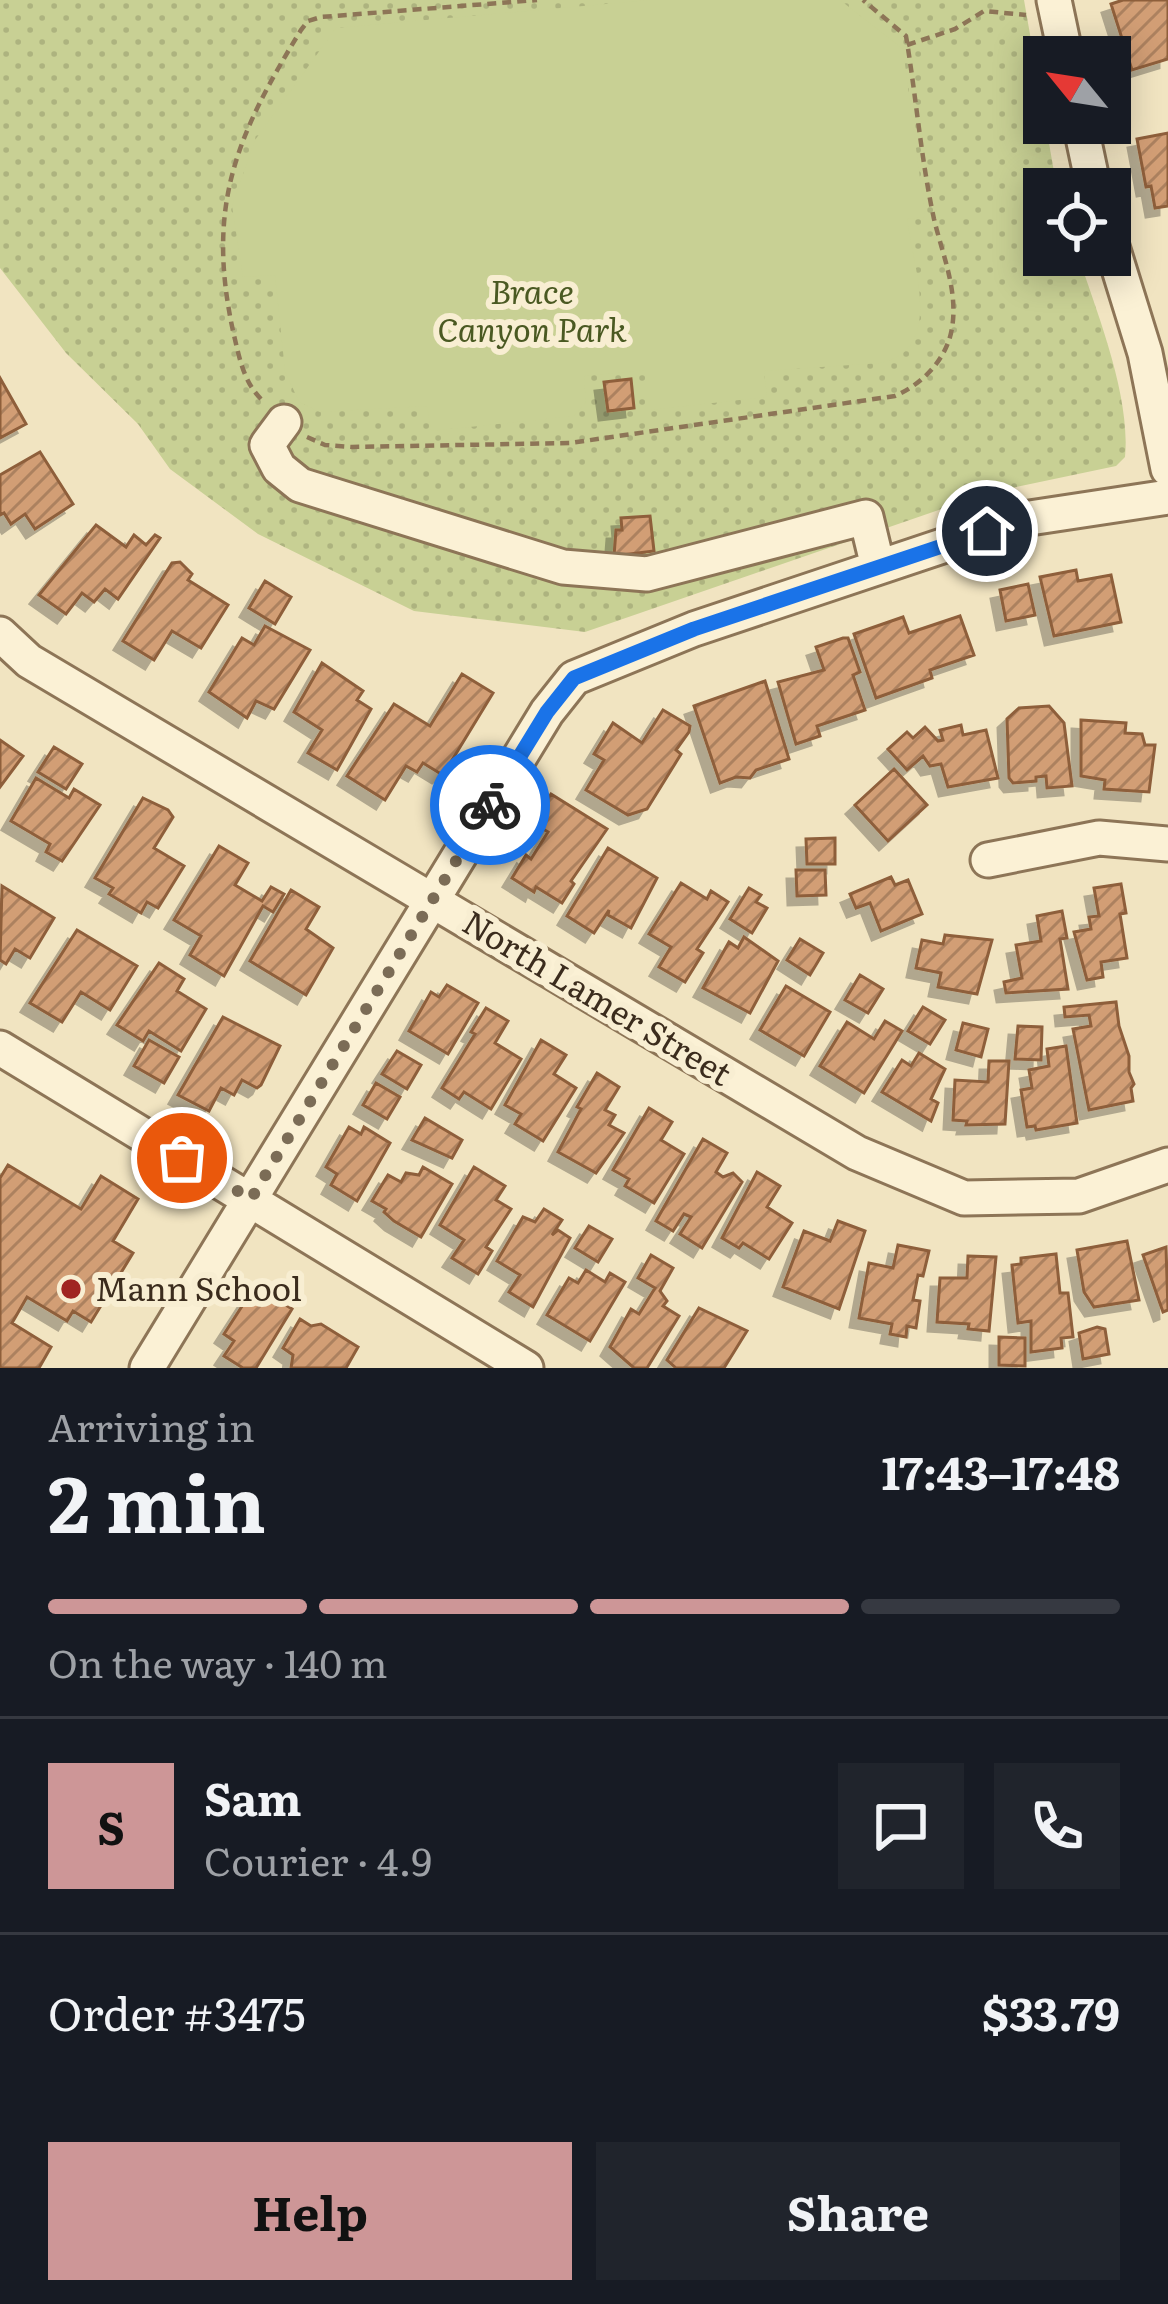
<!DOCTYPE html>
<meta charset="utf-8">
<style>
body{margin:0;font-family:Literata,serif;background:#20242c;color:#f1f3f6;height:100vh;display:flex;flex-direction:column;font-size:45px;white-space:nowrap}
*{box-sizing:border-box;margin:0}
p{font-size:39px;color:#9ea1a6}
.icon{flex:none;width:66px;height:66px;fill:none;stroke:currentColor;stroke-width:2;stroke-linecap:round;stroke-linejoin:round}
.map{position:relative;height:1368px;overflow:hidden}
.panel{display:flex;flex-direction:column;background:#171b24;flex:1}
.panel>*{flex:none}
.needle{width:78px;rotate:300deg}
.controls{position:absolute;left:1023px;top:36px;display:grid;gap:24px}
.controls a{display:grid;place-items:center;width:108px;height:108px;border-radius:0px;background:#171b24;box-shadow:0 6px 30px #0003;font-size:60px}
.pin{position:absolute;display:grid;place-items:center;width:102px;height:102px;color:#fff;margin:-51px;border:6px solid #fff;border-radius:50%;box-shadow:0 3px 12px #0007}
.courier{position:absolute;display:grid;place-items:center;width:120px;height:120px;margin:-60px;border:9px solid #1a73e8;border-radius:50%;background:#fff;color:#222;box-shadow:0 3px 15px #0007}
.head em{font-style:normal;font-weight:700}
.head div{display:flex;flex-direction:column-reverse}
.head{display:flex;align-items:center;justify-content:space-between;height:204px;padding:0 48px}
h1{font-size:78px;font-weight:700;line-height:90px}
.bar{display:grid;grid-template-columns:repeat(4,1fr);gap:18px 12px;align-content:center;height:144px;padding:0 48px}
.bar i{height:15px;border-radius:9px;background:#363941}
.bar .selected{background:#cd9697}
.bar p{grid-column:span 4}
.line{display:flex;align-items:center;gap:30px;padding:0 48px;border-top:3px solid #363941}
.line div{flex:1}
.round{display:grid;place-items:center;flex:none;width:126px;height:126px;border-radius:0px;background:#20242c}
.primary-button{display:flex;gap:24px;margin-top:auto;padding:24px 48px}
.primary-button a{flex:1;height:138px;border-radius:0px;background:#cd9697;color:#111;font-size:48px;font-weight:700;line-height:138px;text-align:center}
.primary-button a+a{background:#20242c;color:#f1f3f6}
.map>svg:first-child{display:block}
.green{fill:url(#green-dots)}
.pitch{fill:#c8d094}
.building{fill:url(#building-hatch);stroke:#8e5e3b;stroke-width:3;filter:url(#shadow)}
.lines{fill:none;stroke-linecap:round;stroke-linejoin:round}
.minor-casing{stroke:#8d7557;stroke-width:39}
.path{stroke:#8d7557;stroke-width:4.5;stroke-dasharray:9 6;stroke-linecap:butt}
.minor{stroke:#fbf1d5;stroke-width:33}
.done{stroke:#7b6c56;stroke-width:12;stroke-dasharray:0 21.6}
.route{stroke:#1a73e8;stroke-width:15}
.poi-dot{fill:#a02522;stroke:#f8eed2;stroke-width:4.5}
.labels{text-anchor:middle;stroke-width:12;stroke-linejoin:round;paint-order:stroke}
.park-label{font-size:33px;font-style:italic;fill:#4a5922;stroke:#f8eed2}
.street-label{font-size:33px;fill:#3b2c1d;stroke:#f8eed2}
.poi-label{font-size:33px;fill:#3b2c1d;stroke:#f8eed2;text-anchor:start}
</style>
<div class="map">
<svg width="1168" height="1368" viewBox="0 0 1168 1368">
<defs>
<pattern id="green-dots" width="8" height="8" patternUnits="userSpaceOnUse" patternTransform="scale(3)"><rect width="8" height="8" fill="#c8d094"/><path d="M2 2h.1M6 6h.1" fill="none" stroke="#adb37f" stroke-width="1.8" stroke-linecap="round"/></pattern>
<pattern id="building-hatch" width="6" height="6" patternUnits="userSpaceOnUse" patternTransform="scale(3)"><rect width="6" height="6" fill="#d29e74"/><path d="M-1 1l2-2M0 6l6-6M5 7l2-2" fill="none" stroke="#ac815f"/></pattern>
<filter id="shadow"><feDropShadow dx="-9" dy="9" stdDeviation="0" flood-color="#0004"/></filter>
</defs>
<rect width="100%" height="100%" fill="#f1e4c1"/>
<path class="green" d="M0,0h1024l33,189h-13v66h34c19,58 53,141 47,202l-9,9 -128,27 -403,139 -171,-21 -156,-77 -88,-65 -32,-45 -72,-71 -66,-85z"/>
<path class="pitch" d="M650,0h190l63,49 22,168 -18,2c6,48 38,131 -27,144l-116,8 3,26 -116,13 -4,-40 -63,6 2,26 -12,14 -143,15 -4,-25 -107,6 -21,-10 -14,-31 -10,-96 -32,2 -11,-71 23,-66 81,-112z"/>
<path class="building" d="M1123,0h45v59l-36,11 -21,-66z
M1168,133v73l-13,2 -4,-22 -5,1 -9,-48z
M0,378l26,46 -26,14z
M631,379l3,29 -26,3 -4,-29z
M40,452l33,52 -38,25 -10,-15 -14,10 -7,-11 -4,2v-40z
M650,516l4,35 -40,5 2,-26h6l-1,-12z
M96,525l30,22 8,-12 12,10 9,-10 5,3 -42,61 -13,-10 -11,13 -12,-9 -16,21 -27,-19z
M180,562l12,12 -4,6 40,25 -27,43 -29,-17 -18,29 -31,-19 49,-78z
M1076,570l2,11 33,-6 10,47 -67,14 -14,-59z
M265,581l26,16 -16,27 -26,-16z
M1028,584l7,31 -29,6 -6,-31z
M960,616l14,39 -44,15 2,8 -56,20 -22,-64 49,-17 6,16z
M265,626l45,24 -36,59 -18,-8 -9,17 -38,-26 33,-54 12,7z
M843,638h5l12,34 -7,3 12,35 -48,16 3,10 -24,8 -18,-62 46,-12 -8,-23z
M322,663l41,28 -6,9 14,9 -34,61 -29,-17 14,-23 -28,-18z
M462,674l31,19 -47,77 -5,4 -18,-11 -6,9 -11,-6 -21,34 -38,-24 47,-72 36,22z
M765,681l24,78 -33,11 -6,8 -14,-1 -16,6 -26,-77z
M1049,706l15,17 8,63 -25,2 -1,-12 -10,1v4l-23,2 -4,-5 -2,-59 12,-11z
M663,710l27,16 -1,6 -13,18 5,4 -34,55 -19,6 -42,-25 18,-30 -10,-6 19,-31 29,20z
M1081,720l45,3 -1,10 17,1 3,11h10l-6,47 -45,-3 1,-9 -24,-4z
M961,725l2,10 23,-5 12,48 -50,9 -7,-23 -11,2 -7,-10 -16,14 -19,-21 19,-17 6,6 12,-11 13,14 5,-1 -3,-10z
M0,740l23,16 -23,31z
M54,747l28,17 -16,25 -28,-17z
M894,769l33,36 -39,36 -33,-36z
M36,778l33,20 5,-9 26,16 -38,56 -16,-9 4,-8 -39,-23z
M551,794l56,35 -36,52 3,3 -12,19 -26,-16 -2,5 -22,-14 14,-23 5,4 17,-27 -15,-9z
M143,798l25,12 5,7 -19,31 30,18 -26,42 -11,-6 -6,11 -32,-19 4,-6 -18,-10z
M835,838v26h-28l-1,-25z
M219,846l29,17 -13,22 27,16 9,-14 13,7 -11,18 -10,-6 -39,70 -34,-21 11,-19 -27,-16z
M608,848l49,30 -26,50 -23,-13 1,-5 -15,23 -27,-17z
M796,870h29l1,25 -29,1z
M891,877l4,8 13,-5 14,34 -41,17 -11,-28 -14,5 -6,-14z
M681,883l26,16 4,-8 17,11 -31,47 6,4 -18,29 -26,-15 12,-20 -22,-13z
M1121,884l5,29 -6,1 7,44 -26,4 2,15 -16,3 -13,-48 17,-3 -2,-12 10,-1 -5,-28z
M2,886l52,32 -24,40 -15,-9 -9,15 -6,-4z
M749,888l12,7 -5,7 11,6 -15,25 -22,-14z
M291,890l28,17 -13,22 27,19 -27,47 -56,-34z
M1062,911l5,27 -7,1 8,50 -62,4 -2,-11 18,-4 -6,-33 25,-4 -4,-25z
M77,930l60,36 -27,44 -29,-18 -19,30 -32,-19z
M945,935l47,5 -15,54 -39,-7 3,-14 -25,-5 6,-28 21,4z
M744,937l34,24 -28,52 -47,-25 26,-46 9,6z
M800,939l23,14 -13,22 -23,-15z
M159,963l25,16 -7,12 29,18 -25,42 -32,-20 -6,10 -26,-16z
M860,975l23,14 -15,24 -23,-13z
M447,985l31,18 -30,51 -39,-23 22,-39 8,5z
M786,986l44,26 -26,44 -44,-26z
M1116,1002l3,24 10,30v16l5,12 -3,4 2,13 -44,9 -16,-81 18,-3 -2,-11 -24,2 -1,-10z
M923,1007l22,13 -15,24 -22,-13z
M486,1008l22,13 -13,22 26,16 -30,50 -27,-17 -5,7 -17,-11 33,-54 -4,-2z
M223,1017l57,29 -19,39 -4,3 -15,-8 -8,15 -13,-7 -12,23 -31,-16z
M885,1021l17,10 -38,62 -44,-27 27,-44 27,17z
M963,1023l25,6 -7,28 -25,-7z
M1018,1026l24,1 -1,33 -26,-1z
M149,1040l30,17 -15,26 -30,-17z
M541,1040l25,15 -12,19 22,14 -33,53 -28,-17 6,-10 -16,-9z
M1066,1046l11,77 -41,7 -1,-4 -8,1 -6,-37 11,-2 -3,-18 20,-4 -2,-17z
M397,1051l24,14 -14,24 -25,-15z
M919,1053l26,16 -14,30 7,4 -7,18 -49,-29 20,-32 9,6z
M989,1061h20l-4,63 -39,1 1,-4 -14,-1 2,-40 33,2z
M597,1073l22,14 -14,23 10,5 -6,10 15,8 -28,40 -38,-21 23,-43 -4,-2z
M376,1083l24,14 -13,22 -24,-14z
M649,1108l23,14 -11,18 23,14 -30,49 -29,-17 4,-7 -16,-9z
M425,1118l37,22 -10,18 -40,-18z
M349,1127l12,7 3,-7 26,16 -33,58 -26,-16 6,-11 -11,-7z
M703,1139l24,14 -11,19 7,5 10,-4 9,9 -40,66 -22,-14 11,-17 -7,-3 -11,17 -17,-10z
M8,1165l73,44 20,-33 37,23 -25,42 20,12 -42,69 -18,-11 -6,10 -40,-24 -15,26 39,24 -12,21h-39v-190z
M423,1167l29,17 -31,53 -27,-16 -10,-9 2,-3 -14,-8 16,-26 13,7 5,-9 13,2z
M474,1167l31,19 -9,14 15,9 -25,38 6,4 -14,23 -26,-16 12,-18 -24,-15z
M757,1172l23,14 -13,21 25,16 -23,36 -26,-16 -4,5 -17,-10z
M544,1209l18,11 -10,15 6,-5 12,8 -37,69 -24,-15 11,-17 -23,-14 26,-44 12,5z
M838,1221l27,10 -26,78 -56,-22 21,-56 26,10z
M589,1226l23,13 -14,23 -23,-14z
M1127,1241l12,59 -45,7 -10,-15 -7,-42z
M898,1245l31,6 -6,25 -5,-1 -5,25 7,1 -4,27 -9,-2 -1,11 -16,-3 2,-10 -33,-6 10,-55 24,5z
M1166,1247l2,63 -5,2 -20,-57z
M1056,1254l4,39h8l5,44 -12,1 1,10 -31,4v-31l-13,2 -6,-58 9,-1v-6z
M651,1255l22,13 -13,23 7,10 -4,5 16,10 -32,52h-13l-24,-21 21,-38 8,5 16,-26 -17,-10z
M968,1256l28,1 -7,74 -21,-2 1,-5 -32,-2 3,-44h27z
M586,1270l19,12 5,-9 15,9 -35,59 -43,-26 22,-37 9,5z
M267,1293l25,16 -36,59h-13l-19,-12 10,-15 -10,-7 24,-37 14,4z
M699,1308l48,23 -23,37h-48l-9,-8z
M300,1319l11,7 10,-2 37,23 -12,21h-55l2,-13 -10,-7z
M1097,1327l8,2 4,25 -26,5 -4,-26z
M999,1337l26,1v28l-26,-1z"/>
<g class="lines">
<defs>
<path id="minor" d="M1054,0l12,57
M1080,123l14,66
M1110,240l35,113 23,116
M284,422l-17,23 12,23 21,17 263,82 84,7 219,-57 12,50
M0,634l29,27 828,492 107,45 115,-2 89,-31
M988,860l111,-22 69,6
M0,1048l526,320
M147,1368l400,-656 27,-34 120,-49 329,-110 145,-22"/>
</defs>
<use href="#minor" class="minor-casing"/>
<path class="path" d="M907,45l48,-16 29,-18 42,4
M261,399c-18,-18 -22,-43 -28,-68 -27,-125 3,-195 68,-301l7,-9 13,-4 216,-17
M307,437l18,8 27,2 218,-4 325,-47c25,-11 47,-32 55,-59 11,-40 -7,-80 -16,-118 -13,-60 -18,-123 -28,-183l-43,-36"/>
<use href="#minor" class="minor"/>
</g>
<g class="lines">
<path class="done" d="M182,1158l69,41 239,-394"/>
<path class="route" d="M490,805l57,-93 27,-34 120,-49 293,-98"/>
</g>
<circle class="poi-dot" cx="71" cy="1289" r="12"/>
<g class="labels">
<g class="park-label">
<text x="532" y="304">Brace<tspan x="532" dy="38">Canyon Park</tspan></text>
</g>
<g class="street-label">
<text transform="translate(597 998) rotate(31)" y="12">North Lamer Street</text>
</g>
<g class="poi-label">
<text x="95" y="1301">Mann School</text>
</g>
</g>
</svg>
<div class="controls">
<a><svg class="needle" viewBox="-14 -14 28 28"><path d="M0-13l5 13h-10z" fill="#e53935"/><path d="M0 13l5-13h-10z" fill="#9ea1a6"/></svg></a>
<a><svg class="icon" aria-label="locate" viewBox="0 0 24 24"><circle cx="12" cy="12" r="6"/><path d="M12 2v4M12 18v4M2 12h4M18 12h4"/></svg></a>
</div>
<div class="pin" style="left:182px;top:1158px;background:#ea580c"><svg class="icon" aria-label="bag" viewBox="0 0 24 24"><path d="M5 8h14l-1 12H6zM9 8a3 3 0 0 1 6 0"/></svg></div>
<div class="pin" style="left:987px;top:531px;background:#1f2937"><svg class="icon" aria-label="home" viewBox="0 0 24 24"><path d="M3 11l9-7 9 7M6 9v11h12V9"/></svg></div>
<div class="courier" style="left:490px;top:805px"><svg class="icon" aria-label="bike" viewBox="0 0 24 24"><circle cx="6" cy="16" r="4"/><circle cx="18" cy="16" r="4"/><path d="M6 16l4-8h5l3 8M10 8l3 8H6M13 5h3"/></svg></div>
</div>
<section class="panel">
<div class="head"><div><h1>2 min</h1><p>Arriving in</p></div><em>17:43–17:48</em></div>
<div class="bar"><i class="selected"></i><i class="selected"></i><i class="selected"></i><i></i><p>On the way · 140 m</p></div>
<div class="line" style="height:216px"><b class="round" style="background:#cd9697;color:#111">S</b><div><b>Sam</b><p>Courier · 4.9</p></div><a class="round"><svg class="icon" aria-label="chat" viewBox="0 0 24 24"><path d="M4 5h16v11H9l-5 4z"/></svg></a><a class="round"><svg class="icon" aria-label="phone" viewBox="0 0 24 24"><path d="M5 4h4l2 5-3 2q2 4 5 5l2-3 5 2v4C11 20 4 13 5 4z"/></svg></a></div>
<div class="line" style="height:156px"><div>Order #3475</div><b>$33.79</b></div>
<div class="primary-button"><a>Help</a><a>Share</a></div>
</section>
